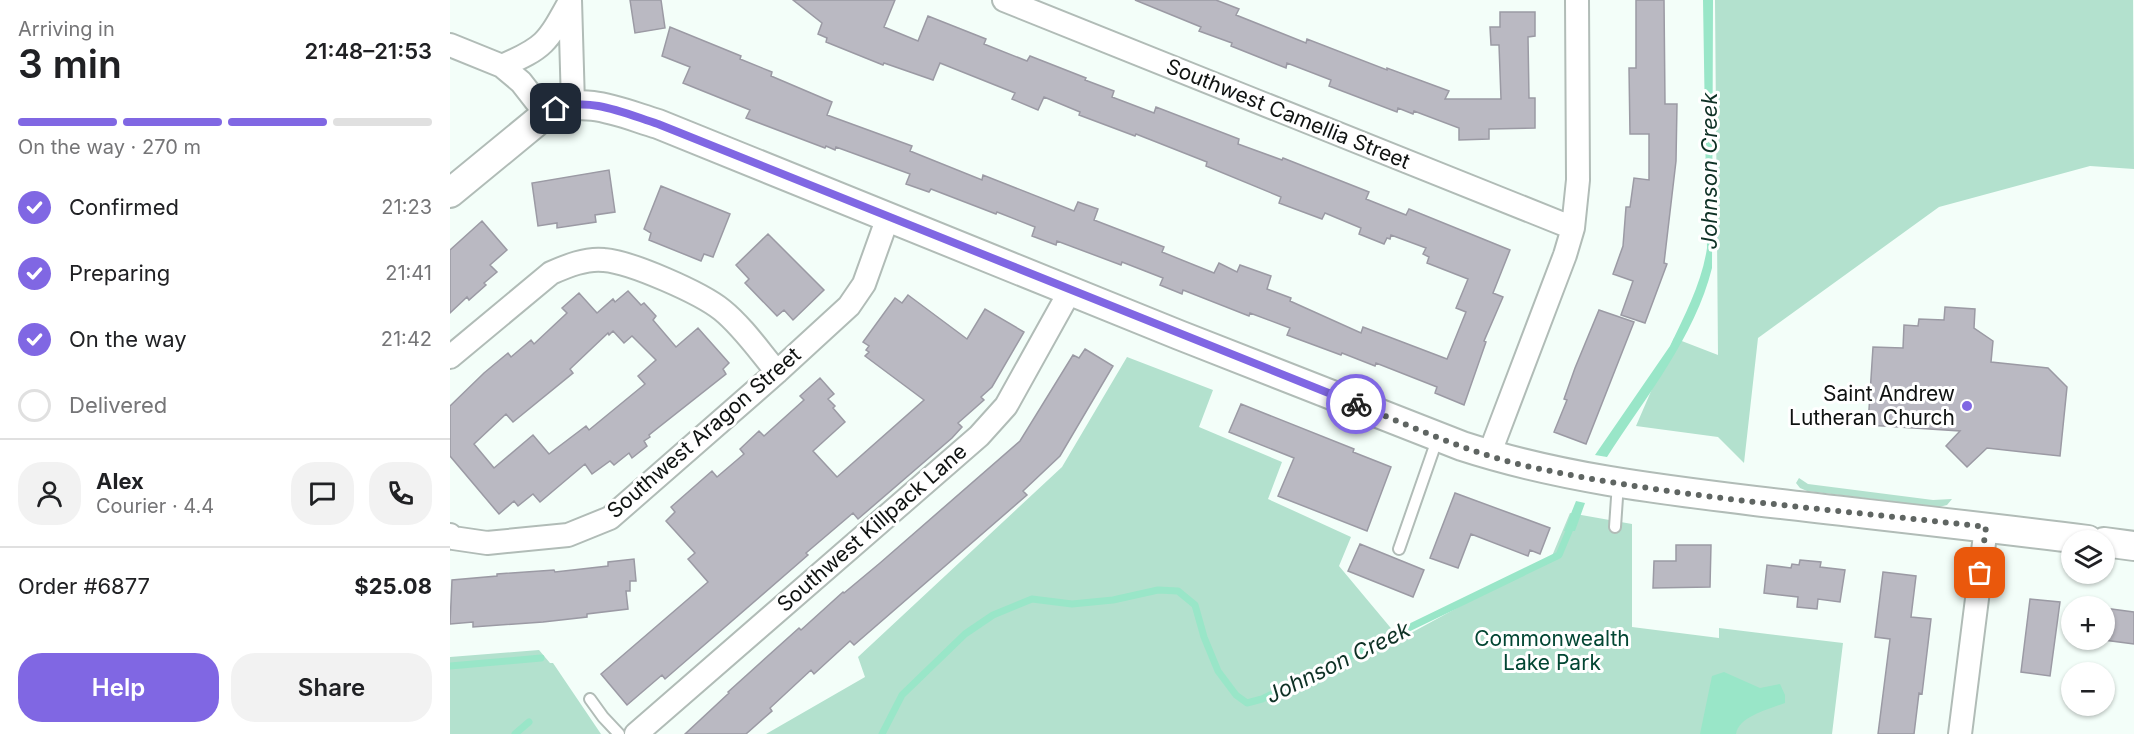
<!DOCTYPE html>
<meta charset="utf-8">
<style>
body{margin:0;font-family:Inter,sans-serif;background:#f2f2f2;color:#202124;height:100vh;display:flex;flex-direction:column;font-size:22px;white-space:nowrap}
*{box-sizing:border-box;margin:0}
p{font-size:20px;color:#757577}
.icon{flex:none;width:33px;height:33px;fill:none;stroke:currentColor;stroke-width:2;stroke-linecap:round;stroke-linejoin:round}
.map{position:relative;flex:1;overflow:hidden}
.panel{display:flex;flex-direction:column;background:#fff;width:450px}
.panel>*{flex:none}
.tools{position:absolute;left:1611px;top:530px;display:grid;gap:12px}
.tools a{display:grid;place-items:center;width:54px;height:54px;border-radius:50%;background:#fff;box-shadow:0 2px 4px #0004;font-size:30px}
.pin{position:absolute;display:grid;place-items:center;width:51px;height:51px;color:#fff;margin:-26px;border-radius:12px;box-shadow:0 3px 9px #0006}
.courier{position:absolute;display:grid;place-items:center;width:60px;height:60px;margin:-30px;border:4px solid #8067e3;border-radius:50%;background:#fff;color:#222;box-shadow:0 2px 8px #0007}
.head em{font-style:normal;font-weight:600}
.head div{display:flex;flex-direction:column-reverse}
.head{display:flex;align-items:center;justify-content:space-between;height:102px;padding:0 18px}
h1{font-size:39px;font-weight:600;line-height:45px}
.bar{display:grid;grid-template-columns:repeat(4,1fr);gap:9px 6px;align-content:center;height:72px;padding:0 18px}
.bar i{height:8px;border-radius:4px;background:#e0e0e0}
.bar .selected{background:#8067e3}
.bar p{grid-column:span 4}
.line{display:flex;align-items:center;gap:15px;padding:0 18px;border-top:2px solid #e0e0e0}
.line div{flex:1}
.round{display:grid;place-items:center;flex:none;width:63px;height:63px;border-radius:24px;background:#f2f2f2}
ol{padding:0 18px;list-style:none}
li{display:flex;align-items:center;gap:18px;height:66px}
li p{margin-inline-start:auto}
li .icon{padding:6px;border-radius:50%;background:#8067e3;color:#fff;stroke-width:4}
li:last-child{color:#757577}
li i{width:33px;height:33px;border:3px solid #e0e0e0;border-radius:50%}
.action{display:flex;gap:12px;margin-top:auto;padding:12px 18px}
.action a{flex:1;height:69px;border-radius:24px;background:#8067e3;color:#fff;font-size:24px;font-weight:600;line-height:69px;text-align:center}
.action a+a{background:#f2f2f2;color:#202124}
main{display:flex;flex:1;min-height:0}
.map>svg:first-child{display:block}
.green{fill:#b3e1ce}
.water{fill:#99e6c8}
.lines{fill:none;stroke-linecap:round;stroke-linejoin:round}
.stream{stroke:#99e6c8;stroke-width:7}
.building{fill:#bab9c2;stroke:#9b9aa4;stroke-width:1.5;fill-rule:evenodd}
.service-casing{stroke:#b1bcb7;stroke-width:14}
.minor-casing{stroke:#b1bcb7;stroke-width:26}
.tertiary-casing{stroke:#b1bcb7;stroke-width:32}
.service{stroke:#fff;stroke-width:10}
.minor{stroke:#fff;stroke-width:22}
.tertiary{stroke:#fff;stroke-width:28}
.done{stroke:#5f6562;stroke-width:6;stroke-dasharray:0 10.8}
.route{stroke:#8067e3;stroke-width:8}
.poi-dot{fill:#8067e3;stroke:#fff;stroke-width:2}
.labels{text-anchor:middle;stroke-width:6;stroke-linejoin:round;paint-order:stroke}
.street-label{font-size:21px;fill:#0f1211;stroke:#fff}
.poi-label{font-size:21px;fill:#0f1211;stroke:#fff;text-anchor:end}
.park-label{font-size:21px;fill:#024633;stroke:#fff}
.water-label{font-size:22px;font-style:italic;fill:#0e3125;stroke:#fff}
</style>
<main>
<section class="panel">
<div class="head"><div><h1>3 min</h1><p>Arriving in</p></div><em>21:48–21:53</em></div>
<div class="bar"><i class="selected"></i><i class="selected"></i><i class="selected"></i><i></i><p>On the way · 270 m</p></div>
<ol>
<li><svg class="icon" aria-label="check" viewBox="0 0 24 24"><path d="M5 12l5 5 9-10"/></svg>Confirmed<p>21:23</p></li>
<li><svg class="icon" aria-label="check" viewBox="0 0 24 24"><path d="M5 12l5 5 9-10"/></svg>Preparing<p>21:41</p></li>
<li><svg class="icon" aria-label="check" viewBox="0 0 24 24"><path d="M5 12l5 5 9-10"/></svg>On the way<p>21:42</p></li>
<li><i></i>Delivered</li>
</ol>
<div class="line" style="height:108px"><a class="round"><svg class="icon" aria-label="person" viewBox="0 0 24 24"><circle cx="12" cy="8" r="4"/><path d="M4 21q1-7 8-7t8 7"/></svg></a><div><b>Alex</b><p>Courier · 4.4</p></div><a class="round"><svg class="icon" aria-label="chat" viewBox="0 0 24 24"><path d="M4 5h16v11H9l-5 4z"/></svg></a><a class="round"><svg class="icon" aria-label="phone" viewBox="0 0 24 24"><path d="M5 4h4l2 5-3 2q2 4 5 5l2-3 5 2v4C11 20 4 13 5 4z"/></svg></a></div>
<div class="line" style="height:78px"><div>Order #6877</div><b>$25.08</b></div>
<div class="action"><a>Help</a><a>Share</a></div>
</section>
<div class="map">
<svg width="1684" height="734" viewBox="0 0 1684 734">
<rect width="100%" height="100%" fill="#f3fef9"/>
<path class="green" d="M1265,0h418l1,169 -44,-3 -151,41 -181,131 -14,125 -26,-26 -82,-11 38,-88 44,17z
M677,357l86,33 -14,37 83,35 -14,37 83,38 -12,29 61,73 152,-83 18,-43 62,11v103l87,11v-10l124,15 -11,91h-1066l99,-57 -7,-20 204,-190z
M1349,478l9,6 125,16 19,-1 -5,6 -8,2 -132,-16 -7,-3 -4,-5z
M89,650l11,13h3l48,71h-151v-77z"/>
<path class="water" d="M1253,0h10l-1,268c-17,69 -67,130 -105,189l-12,-2 75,-109c15,-31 32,-64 37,-98z
M1126,501l9,2 -10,28h-11z
M1274,672l36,16 20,-4 5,11v8c-15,6 -46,13 -49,31h-36l12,-58z"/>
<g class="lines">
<path class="stream" d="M0,666l91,-8
M65,734l14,-12
M432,734l20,-39 63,-61 28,-19 39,-16 40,5 41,-4 45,-10 20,1 17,14 9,32 14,34 18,24 11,8 15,-4 297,-144 13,-31"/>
</g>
<path class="building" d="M180,0h31l4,28 -30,5z
M343,0h102l-11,27 34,14 10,-25 58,23 -2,5 43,17 3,-5 56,22 -1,2 29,11 -2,6 42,16 2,-6 83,32 -1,5 44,16 1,-2 86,34 -3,7 40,16 3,-6 101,41 -17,43 10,4 -19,44 2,1 -22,63 -29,-12 2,-6 -61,-24 -1,3 -33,-13 -1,2 -54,-20 3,-7 -40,-15 -1,3 -66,-26 -1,4 -22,-9 3,-7 -41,-16 -1,3 -64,-24 -1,4 -24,-9 3,-9 -38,-15 -1,2 -65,-25 -2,3 -23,-8 4,-10 -74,-27 -1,3 -9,-4 -1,2 -79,-30 4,-8 -67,-27 7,-16 -28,-11 8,-29 71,29 -1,3 32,13 -1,4 61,26 -5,13 85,31 -2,5 72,29 1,-5 91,36 4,-9 20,7 -4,11 70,27 -2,5 52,21 5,-10 18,9 3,-7 31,11 -4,13 24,9 -1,3 71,32 2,-6 84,32 19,-47 -10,-4 12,-29 -41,-16 2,-6 -6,-3 3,-6 -35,-13 -1,4 -3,-1 -3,6 -25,-10 2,-6 -36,-15 -3,6 -43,-16 2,-6 -75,-31 1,-4 -71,-28 -1,2 -56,-21 1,-3 -36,-15 -6,13 -26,-11 3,-6 -75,-30 -7,17 -49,-17 -1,2 -57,-23 1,-4 -9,-4 4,-11z
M685,0h81l23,9 -3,6 70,28 1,-4 80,31v-2l62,23 -4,8h56l-2,-54h-8l-1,-18h10v-15h35v24l-7,1 1,61h6v30l-46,1v10l-30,1v-12l-45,-17 -1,3 -15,-6 -1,4 -68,-26 2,-6 -44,-17 -1,5 -55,-22 1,-3 -33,-12 2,-4z
M1186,0h28l1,104h12l-1,57 -12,102 3,1 -22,59 -24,-8 12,-34 -20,-7 10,-28 3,-39h4l4,-29 15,2v-46h-19l-1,-66h7z
M159,170l6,42 -20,3 1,7 -39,6v-5l-19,3 -6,-43z
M211,186l69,28 -17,43 -9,-3 -3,7 -52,-21 2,-7 -7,-4z
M32,221l25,29 -17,15 7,7 -13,11 2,2 -17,15 -2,-3 -17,16v-63z
M318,234l56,56 -31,30 -9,-10 -7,6 -32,-33 4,-4 -13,-14z
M178,291l13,14 3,-2 12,13 -3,4 23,27 22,-19 31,35 -6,6 3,5 -77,61 1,2 -6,4 3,5 -15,12 -3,-5 -15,12 -4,-4 -18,13 -7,-10 -45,38 -7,-8 -15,12 -4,-5 -15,13 -49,-58v-50l34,-33 24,-20 3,4 20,-17 3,4 33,-31 -5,-5 17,-15 18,20 16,-14 2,3zM163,331l11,12 8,-7 24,24 -18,16 7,8 -56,46 -3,-4 -37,28 -16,-19 -39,33 -20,-24 32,-30 7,8 60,-49 -3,-4 38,-36 1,2z
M458,295l59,44 18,-30 39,23 -32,55 -11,10 3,3 -26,23 4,4 -10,11 -94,81 -5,-6 -47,40 2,2 -143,124 -3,-4 -35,30 -26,-31 107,-92 -20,-23 7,-6 -29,-32 9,-9 -4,-5 41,-36 5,6 27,-23 -4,-5 19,-18 5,5 40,-36 -4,-4 20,-18 14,16 -6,5 7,7 -2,2 12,14 -32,29 24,26 87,-77 -59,-44 4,-4 -3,-2 3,-4 -6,-4 32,-44 7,5z
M1495,307l30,2 -1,19 19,13 -2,21 57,6 19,19 -7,69 -73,-8 -20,19 -21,-21 14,-15 -92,-6 5,-78 30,1 1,-23 14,1 1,-7 25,1z
M1149,310l35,12 -48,122 -32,-12 13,-32 -3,-1 11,-31z
M635,349l28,17 -53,90 -37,35 4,4 -173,150 -4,-4 -36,33 -3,-4 -41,38 2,3 -26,23h-61l44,-41 -1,-1 71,-64 2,2 42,-38 1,1 36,-30 140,-122 53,-86 6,3z
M791,404l113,45 -1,3 38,15 -24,64 -89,-35 16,-38 -65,-26z
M1005,493l95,35 -10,26 -10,-4 -2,6 -57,-22 -13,34 -28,-10z
M910,544l64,26 -11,27 -65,-26z
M1226,545h35l-1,42 -57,1 1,-27h22z
M184,559l2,22h-6v10h-4l2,18 -41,5v3l-44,5 -70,5v-5l-23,2 2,-44 45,-4v-2l57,-4 1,2 53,-6v-4z
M1350,560l21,2 -1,5 25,3 -5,32 -22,-3 -1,10 -20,-2 1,-10 -34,-4 3,-28 24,3 1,-4 7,1z
M1433,572l33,4 -5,41 20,2 -9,75 -3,-1 -5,41h-36l12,-95 -15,-2z
M1580,599l30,3 -10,74 -29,-4z
M1654,608l30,4v32l-30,-4z"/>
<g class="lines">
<defs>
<path id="service" d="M1165,527l3,-44
M949,549l39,-112
M140,699l13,18 16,17"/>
<path id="minor" d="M120,0l3,104
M554,0l569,228
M0,45l52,21 19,16 25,32
M52,66c42,-18 45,-23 67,-63
M0,357l101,-84c16,-7 35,-15 53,-13 27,2 97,33 118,50 21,17 38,42 55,62
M1039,455l76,-200 8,-27 5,-48 -1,-180
M0,535l3,3 34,5 81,-8 42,-17 167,-146 72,-66 15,-22 24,-67
M186,734l343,-298 27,-30 64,-115
M1510,734l26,-207"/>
<path id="tertiary" d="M0,193l96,-79c37,-20 75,-1 112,10l521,211 283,111c95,31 194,43 293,55 111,13 223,25 333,39
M1654,542l30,4"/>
</defs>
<use href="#service" class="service-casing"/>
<use href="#minor" class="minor-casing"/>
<use href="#tertiary" class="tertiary-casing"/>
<use href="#service" class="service"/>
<use href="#minor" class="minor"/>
<use href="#tertiary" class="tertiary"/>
</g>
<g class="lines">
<path class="done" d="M906,404c57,23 115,50 175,63 149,32 303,42 455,60l-6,46"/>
<path class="route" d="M106,109c34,-13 70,5 102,15l698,280"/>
</g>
<circle class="poi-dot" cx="1517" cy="406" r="6"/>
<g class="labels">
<g class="street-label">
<text transform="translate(838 114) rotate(22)" y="7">Southwest Camellia Street</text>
<text transform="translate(254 433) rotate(-41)" y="7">Southwest Aragon Street</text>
<text transform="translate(422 528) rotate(-41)" y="7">Southwest Killpack Lane</text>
</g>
<g class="poi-label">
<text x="1505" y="401">Saint Andrew<tspan x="1505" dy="24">Lutheran Church</tspan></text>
</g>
<g class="park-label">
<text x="1102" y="646">Commonwealth<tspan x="1102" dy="24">Lake Park</tspan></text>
</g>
<g class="water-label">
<text transform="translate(1259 171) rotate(-90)" y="8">Johnson Creek</text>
<text transform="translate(888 662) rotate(-26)" y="8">Johnson Creek</text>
</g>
</g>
</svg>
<div class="tools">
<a><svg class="icon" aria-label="layers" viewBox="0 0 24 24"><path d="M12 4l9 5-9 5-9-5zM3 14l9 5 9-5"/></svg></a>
<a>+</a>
<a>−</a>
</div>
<div class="pin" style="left:1530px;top:573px;background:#ea580c"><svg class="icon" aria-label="bag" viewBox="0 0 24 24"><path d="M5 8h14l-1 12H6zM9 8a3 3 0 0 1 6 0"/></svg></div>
<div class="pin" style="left:106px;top:109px;background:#1f2937"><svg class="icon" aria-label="home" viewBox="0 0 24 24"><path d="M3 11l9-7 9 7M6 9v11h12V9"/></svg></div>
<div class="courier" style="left:906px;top:404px"><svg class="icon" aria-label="bike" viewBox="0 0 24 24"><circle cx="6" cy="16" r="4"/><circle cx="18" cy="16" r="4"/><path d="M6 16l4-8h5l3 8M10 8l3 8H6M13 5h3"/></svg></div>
</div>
</main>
